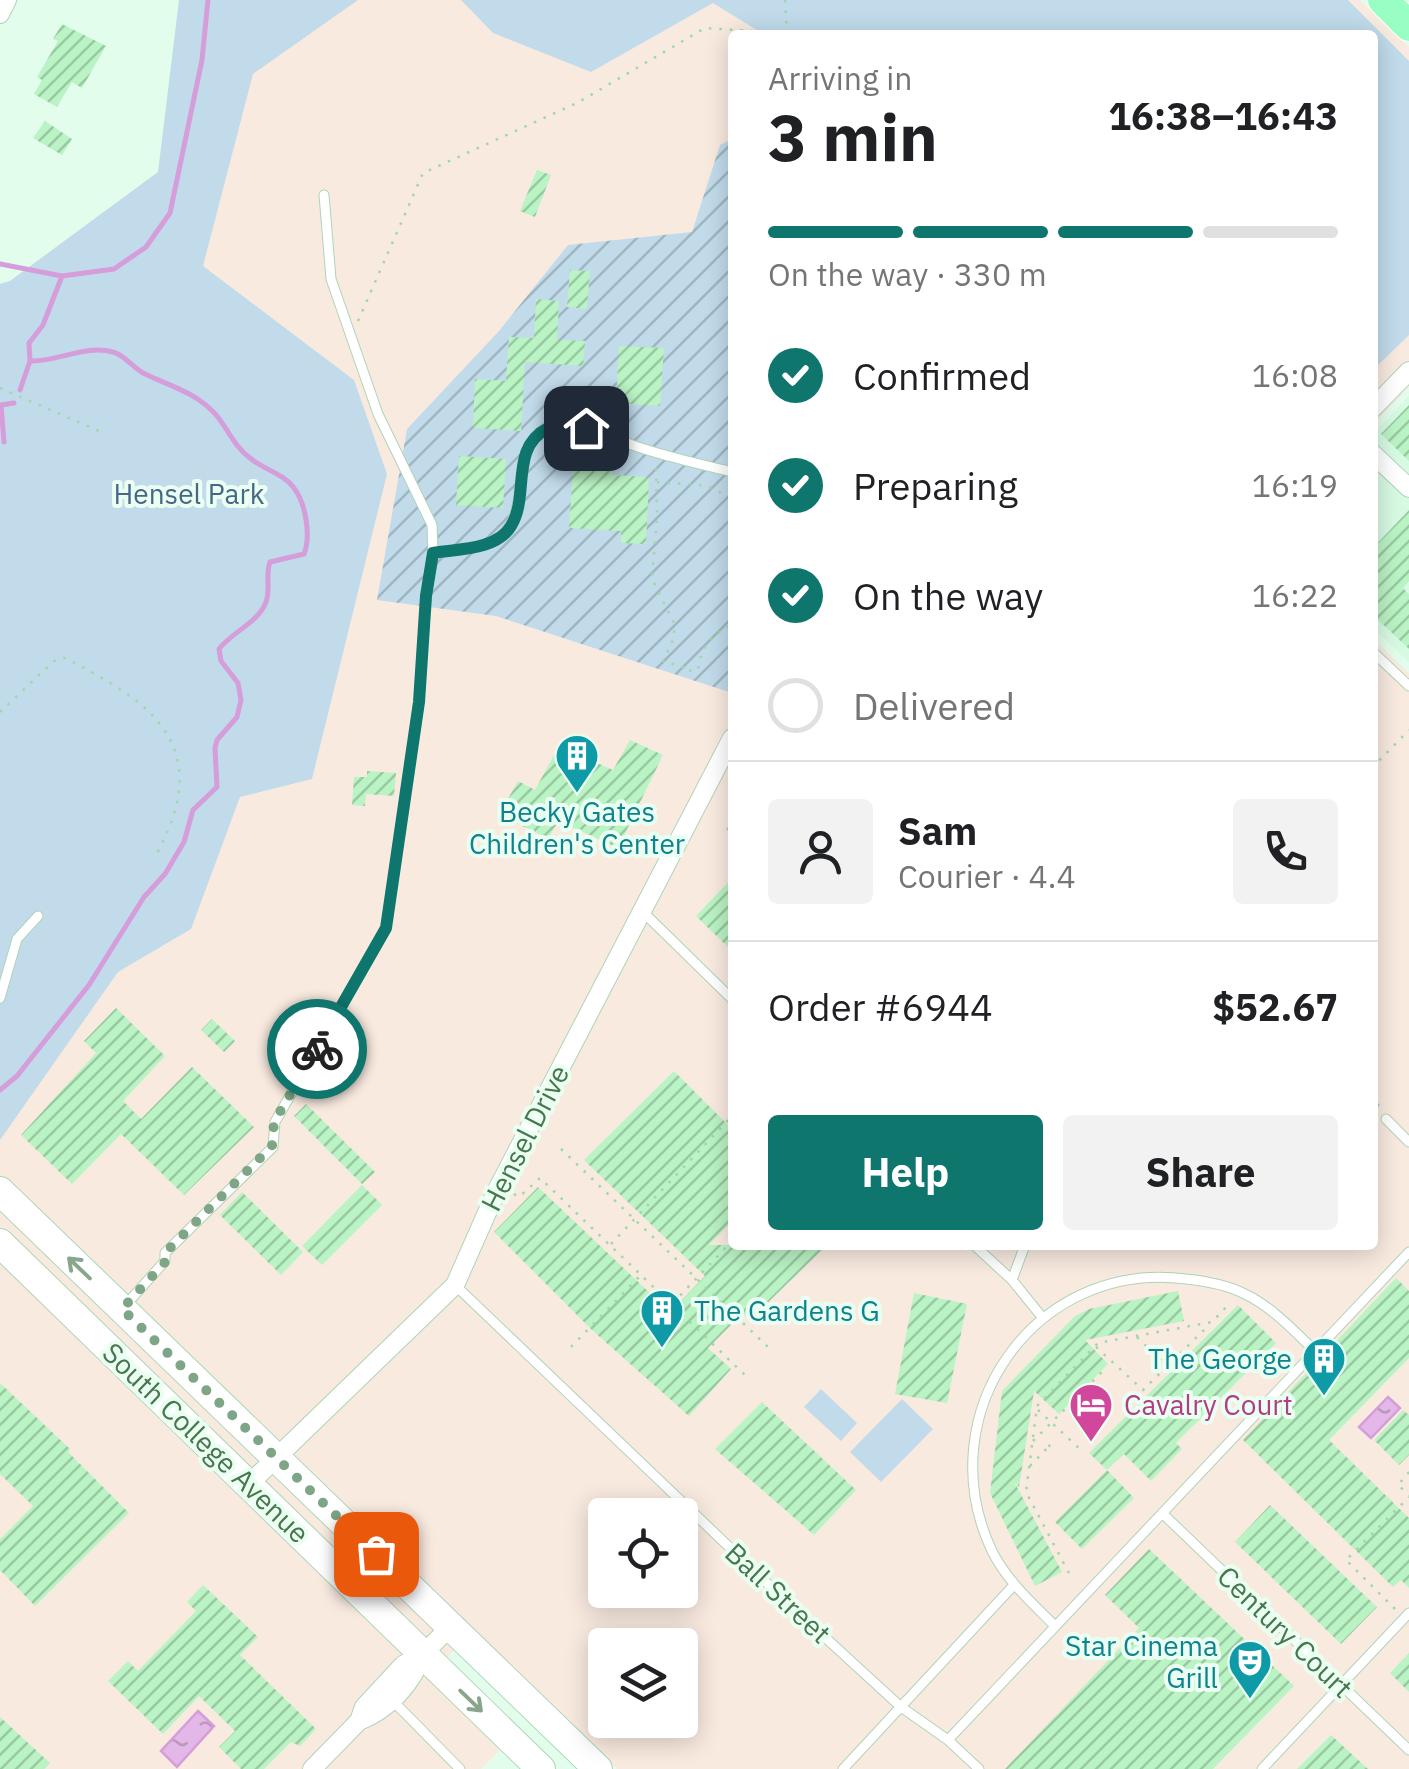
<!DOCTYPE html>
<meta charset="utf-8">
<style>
body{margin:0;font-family:"IBM Plex Sans",sans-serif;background:#f2f2f2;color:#202124;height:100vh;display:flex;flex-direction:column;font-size:38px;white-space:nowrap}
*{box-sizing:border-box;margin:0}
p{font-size:32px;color:#757577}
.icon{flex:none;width:55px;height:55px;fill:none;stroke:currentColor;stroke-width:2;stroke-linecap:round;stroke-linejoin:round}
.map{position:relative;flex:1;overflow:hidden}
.side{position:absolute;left:728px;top:30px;width:650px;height:1220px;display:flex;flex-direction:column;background:#fff;border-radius:10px;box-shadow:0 5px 25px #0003}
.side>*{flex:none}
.fabs{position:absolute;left:588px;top:1498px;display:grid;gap:20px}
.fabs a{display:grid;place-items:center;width:110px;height:110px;border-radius:10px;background:#fff;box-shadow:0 5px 25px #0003;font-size:50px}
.pin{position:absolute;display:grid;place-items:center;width:85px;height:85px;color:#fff;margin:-42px;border-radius:20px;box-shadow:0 5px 15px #0006}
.courier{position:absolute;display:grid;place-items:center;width:100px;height:100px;margin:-50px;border:8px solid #0f766e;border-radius:50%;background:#fff;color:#222;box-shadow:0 2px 12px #0007}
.summary em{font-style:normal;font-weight:800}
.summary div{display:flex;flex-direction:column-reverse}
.summary{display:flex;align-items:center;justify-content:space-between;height:170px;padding:0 40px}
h1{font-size:65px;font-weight:800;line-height:75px}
.bar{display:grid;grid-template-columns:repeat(4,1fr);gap:15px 10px;align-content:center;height:120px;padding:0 40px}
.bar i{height:12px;border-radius:8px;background:#e0e0e0}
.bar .active{background:#0f766e}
.bar p{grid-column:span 4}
.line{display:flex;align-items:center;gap:25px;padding:0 40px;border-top:2px solid #e0e0e0}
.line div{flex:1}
.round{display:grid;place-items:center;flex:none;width:105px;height:105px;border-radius:10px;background:#f2f2f2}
ol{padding:0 40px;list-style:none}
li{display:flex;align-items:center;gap:30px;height:110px}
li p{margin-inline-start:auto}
li .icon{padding:10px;border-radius:50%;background:#0f766e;color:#fff;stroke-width:4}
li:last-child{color:#757577}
li i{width:55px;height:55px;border:5px solid #e0e0e0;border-radius:50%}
.action{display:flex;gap:20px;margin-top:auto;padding:20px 40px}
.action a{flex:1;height:115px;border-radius:10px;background:#0f766e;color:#fff;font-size:40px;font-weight:800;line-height:115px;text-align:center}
.action a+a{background:#f2f2f2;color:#202124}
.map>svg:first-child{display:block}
.residential{fill:#d7fae3}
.education{fill:#f9eae0;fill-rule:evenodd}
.green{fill:#c1dbeb}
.garden{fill:url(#garden-furrows)}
.water{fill:url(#water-ripples);stroke:#d59dd9;stroke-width:2.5}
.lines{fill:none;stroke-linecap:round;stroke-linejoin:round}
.stream{stroke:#d59dd9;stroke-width:5}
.building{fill:url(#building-hatch)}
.service-casing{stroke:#aed4b7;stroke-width:11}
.minor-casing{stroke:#aed4b7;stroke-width:20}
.secondary-casing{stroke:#abd7b5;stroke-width:30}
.primary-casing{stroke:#fff;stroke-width:32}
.path{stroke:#9dd8a7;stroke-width:2.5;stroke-dasharray:2.5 8;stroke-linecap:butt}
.service{stroke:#fff;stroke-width:9}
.minor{stroke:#fff;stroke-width:18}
.secondary{stroke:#fff;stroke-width:28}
.primary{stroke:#99fec2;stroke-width:30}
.oneway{stroke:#88a68c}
.done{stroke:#7ea586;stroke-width:10;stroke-dasharray:0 18}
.route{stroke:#0f766e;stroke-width:12}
.labels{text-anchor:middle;stroke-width:8;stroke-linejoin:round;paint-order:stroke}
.park-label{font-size:28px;fill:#456888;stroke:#eafff2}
.culture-label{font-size:28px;fill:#0d838f;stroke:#eafff2;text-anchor:end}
.street-label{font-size:28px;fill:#48764e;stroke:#eafff2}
.hotel-label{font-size:28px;fill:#b23c85;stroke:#eafff2;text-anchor:start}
</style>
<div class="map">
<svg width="1409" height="1769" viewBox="0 0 1409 1769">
<defs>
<pattern id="garden-furrows" width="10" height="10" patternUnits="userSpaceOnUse" patternTransform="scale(2.5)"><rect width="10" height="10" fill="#c1dbeb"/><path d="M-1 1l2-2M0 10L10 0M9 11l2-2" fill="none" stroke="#9fb6c1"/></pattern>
<pattern id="water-ripples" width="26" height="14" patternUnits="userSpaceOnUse" patternTransform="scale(2.5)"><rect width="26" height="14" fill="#e3b7e7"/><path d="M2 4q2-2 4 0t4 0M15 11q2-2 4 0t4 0" fill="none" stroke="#ba99bd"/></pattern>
<pattern id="building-hatch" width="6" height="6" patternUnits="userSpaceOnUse" patternTransform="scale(2.5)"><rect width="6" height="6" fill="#baf3c4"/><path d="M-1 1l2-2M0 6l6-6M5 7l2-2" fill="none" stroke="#99c9a1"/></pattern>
</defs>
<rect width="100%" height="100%" fill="#e3fded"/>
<path class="residential" d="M1409,396v266l-36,-34 -1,-193z"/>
<path class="education" d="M243,0h1117l49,47v340l-36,38 -1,-390h-640v1210h640l1,-606 36,34v1096h-792l-142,-140 -47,48 74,71 -21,21h-481v-1485l10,-3 148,-109zM605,1515h75v75h-75zM605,1645h75v75h-75z"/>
<path class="green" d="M179,0h179l-105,74 -50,192 151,114 33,94 -75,305 -72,18 -49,132 -73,43 -118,168v-856l10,-3 148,-109z
M461,0h887l61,61v274l-36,35 -1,-335h-607l-52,-32 -122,69 -98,-39z
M821,1389l36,34 -16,18 -37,-34z
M902,1399l31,30 -52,53 -31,-30z"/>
<path class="garden" d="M732,139v554l-236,-77 -119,-16 30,-171 92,-98 69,-86 124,-13 28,-87z"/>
<path class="water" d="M1388,1397l12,11 -29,30 -12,-11z
M198,1711l16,15 -37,41 -16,-16z"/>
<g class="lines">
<path class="stream" d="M0,264l62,12 52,-7 32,-22 24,-34 32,-153 6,-60
M20,390l10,-29
M4,442l-3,-37 13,-2
M0,1090l17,-14 72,-91 55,-88 21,-23 19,-32 9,-32 24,-23 -2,-39 2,-8 20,-23 4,-17 -3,-17 -17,-22 -2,-12c13,-17 40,-27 47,-47 5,-13 -1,-26 4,-40l34,-8c7,-18 2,-50 -10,-66 -11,-15 -30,-18 -44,-30 -16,-12 -21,-27 -33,-42 -19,-23 -47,-30 -72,-42 -11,-5 -20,-19 -32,-22 -27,-8 -55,10 -83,9l-1,-18 14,-18 19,-49"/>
</g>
<path class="building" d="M62,24l44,22 -24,42 -10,-6 -15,25 -23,-13 8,-14 -5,-3 21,-36 -5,-2z
M45,121l27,18 -10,16 -29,-17z
M537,170l14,5 -16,42 -15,-6z
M570,270l20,1 -3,38 -20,-2z
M536,299l23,2 -2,39 28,1 -2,25 -58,-4 -4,69 -48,-3 2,-49 31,2 3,-44 25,1z
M619,346l45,2 -4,58 -44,-3z
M1409,405v56l-28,-27z
M574,455l39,2 -1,18 37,2 -3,67 -25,-1v-12l-52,-3z
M459,456l47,3 -3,49 -47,-3z
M1409,510v71l-6,7 6,6v55l-37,-35v-65z
M630,740l33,15 -45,93 -59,-27 -11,17 -49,-23 19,-34 17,9 24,-44 54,24z
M367,771l29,2 -2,23 -28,-2 -1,12 -13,-1 2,-28h13z
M732,878v73l-36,-35z
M116,1008l49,48 -42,45 18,18 51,-52 62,60 -70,68 -63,-61 -49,50 -51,-49 75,-82 -12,-12z
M212,1019l23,22 -11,11 -23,-22z
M674,1071l58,58v92l-23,24h118l-77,75 -7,-7 -35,35 23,21 -42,47 -97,-86 -98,-98 44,-45 132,125 35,-36 -121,-116z
M306,1104l69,68 -13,12 -68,-68z
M362,1185l20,20 -60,60 -20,-19z
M242,1192l61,60 -22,23 -61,-60z
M1396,1278l13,13v67l-80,82 80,78v70l-8,-8 -8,7 -150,-147z
M1178,1291l6,30 -99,19 23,24 -49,50 -25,-23 -15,96 -4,-4 47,89 -27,14 -45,-93 12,-102 73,-75 14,-7z
M914,1293l53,11 -20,99 -52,-9z
M1238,1305l38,38 -100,100 6,6 -31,32 -27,-27 -17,16 -18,-17z
M0,1383l70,66 -2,3 61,61 -94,93 -35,-36v-31l33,-33 -33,-32z
M762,1402l94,88 -42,45 -99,-86z
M1403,1410l6,5v40l-10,10 -25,-25z
M1107,1470l27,28 -52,51 -27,-27z
M1270,1505l107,102 -36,37 -106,-102z
M1149,1549l145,137 -81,83h-208l134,-141 -34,-33z
M203,1585l55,52 -18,18 76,74 -16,17 -9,-4 -27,27h-23l-22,-22 16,-16 -36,-35 -36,38 -55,-53 20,-20 10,10 58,-60 -9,-9z
M1409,1653v39l-19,-19z
M0,1717l50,46 -6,6h-44z
M1331,1735l37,34h-71z"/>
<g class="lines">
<defs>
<path id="service" d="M433,553c20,-3 51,-3 67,-16 36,-28 2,-105 62,-114 23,-3 51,16 73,23 32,11 65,18 97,26
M1372,651l37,35
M642,911l90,88
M0,998l17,-59 21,-23
M1386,1119l23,23
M974,1245l38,35 30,37
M1012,1280l13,-35
M456,1286l337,322 108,99 47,33 31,29
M123,1308l42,-47v-8l108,-106 2,-25 111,-194 33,-226 7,-106 7,-43 -1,-28 -54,-111 -47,-135 -7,-84
M1162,1513l247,237
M1055,1626c-23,-23 -48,-45 -63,-75 -65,-137 43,-292 194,-272 20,2 41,6 59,15 27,13 48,36 70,57
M392,1700l68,69
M948,1740l461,-488
M843,1769l171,-184
M1262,1769l147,-156"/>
<path id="minor" d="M0,14l7,-14
M1372,409l37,-38
M1372,453l37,35
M248,1485l207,-200 42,-95 235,-452
M359,1721c29,-11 53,-37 64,-67
M312,1769l47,-48 5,-14 39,-42 20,-11 28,-28"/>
<path id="secondary" d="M0,1191l598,578
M0,1243l541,526"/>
<path id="primary" d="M1383,0l26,26"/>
</defs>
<use href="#service" class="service-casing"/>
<use href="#minor" class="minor-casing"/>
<use href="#secondary" class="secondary-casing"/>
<use href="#primary" class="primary-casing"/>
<path class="path" d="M785,0l2,35
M358,321l65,-148 154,-70 128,-75 81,5
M0,388l99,43
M656,468l1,49 -5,62 23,46 -2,15 -10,21 20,6 1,4 14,-1c4,-25 12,-34 34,-45
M657,482c20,3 50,-1 65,12l10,-3
M0,712l54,-51 10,-3c17,7 32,17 48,26 74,45 85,96 44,171
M1372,768l37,-38
M727,828l5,5
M1372,1095l7,11
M561,1149l208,199
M514,1194l5,3 21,-19 205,197
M611,1244l121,-128
M673,1303l59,-62
M1137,1337l30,29
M571,1347l69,-71
M1096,1347l47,43 66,-65
M1038,1410l45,42
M1033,1441l73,-73
M1030,1466l21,-22 -4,4
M1409,1472l-11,13 11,10
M1069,1573l-43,-81 11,-86 61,-63 114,-21 18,-19
M1395,1609l-49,-49 63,-63"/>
<use href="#service" class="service"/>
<use href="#minor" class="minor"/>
<use href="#secondary" class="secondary"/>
<use href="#primary" class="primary"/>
</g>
<defs><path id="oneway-shaft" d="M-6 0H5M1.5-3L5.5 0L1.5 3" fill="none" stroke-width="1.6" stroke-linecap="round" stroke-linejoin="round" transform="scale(2.5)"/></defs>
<g class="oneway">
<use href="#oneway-shaft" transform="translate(79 1268) rotate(-136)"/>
<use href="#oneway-shaft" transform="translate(471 1701) rotate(44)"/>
</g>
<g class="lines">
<path class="done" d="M317,1049l-43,73 -2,24 -107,107v9l-43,47 254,245"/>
<path class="route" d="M317,1049l69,-121 33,-226 7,-106 7,-43c25,-4 64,-3 78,-27 19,-31 -2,-78 37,-98 13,-6 24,-6 38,0"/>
</g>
<defs>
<symbol id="building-pin" viewBox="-11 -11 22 30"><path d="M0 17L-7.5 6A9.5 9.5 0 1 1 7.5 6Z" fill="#0f9aa8" stroke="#eafff2"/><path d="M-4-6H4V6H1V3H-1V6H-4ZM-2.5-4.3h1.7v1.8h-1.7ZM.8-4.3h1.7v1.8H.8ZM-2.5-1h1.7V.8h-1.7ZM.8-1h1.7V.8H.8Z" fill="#fff"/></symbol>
<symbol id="hotel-pin" viewBox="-11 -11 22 30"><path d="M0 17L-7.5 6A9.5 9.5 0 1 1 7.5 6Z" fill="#d1479c" stroke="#eafff2"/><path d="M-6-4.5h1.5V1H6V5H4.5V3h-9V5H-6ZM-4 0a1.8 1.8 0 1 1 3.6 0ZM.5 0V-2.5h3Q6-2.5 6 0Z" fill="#fff"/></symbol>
<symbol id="theatre-pin" viewBox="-11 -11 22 30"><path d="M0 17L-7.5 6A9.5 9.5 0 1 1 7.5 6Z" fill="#0f9aa8" stroke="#eafff2"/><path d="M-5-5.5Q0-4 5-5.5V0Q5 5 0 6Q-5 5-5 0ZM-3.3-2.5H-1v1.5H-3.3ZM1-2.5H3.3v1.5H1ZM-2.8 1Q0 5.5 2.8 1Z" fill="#fff"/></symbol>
</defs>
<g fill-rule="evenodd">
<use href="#building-pin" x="552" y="731" width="50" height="68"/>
<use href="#building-pin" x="637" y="1286" width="50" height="68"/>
<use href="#building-pin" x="1299" y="1334" width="50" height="68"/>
<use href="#hotel-pin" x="1066" y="1380" width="50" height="68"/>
<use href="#theatre-pin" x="1225" y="1637" width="50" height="68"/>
</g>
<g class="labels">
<g class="park-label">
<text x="189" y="504">Hensel Park</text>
</g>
<g class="culture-label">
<text x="577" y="822" text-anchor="middle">Becky Gates<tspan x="577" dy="32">Children's Center</tspan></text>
<text x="694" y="1321" text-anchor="start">The Gardens G</text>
<text x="1292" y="1369">The George</text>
<text x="1218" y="1656">Star Cinema<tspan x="1218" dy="32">Grill</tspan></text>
</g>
<g class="street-label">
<text transform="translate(525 1138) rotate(-63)" y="10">Hensel Drive</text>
<text transform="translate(206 1443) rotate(44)" y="10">South College Avenue</text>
<text transform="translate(778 1593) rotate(43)" y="10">Ball Street</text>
<text transform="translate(1285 1632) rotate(44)" y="10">Century Court</text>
</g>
<g class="hotel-label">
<text x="1124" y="1415">Cavalry Court</text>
</g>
</g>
</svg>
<div class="fabs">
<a><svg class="icon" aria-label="locate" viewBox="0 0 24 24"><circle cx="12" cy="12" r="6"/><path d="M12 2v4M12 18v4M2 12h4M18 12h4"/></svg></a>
<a><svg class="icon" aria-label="layers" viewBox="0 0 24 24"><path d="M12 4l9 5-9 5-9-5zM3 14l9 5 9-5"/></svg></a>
</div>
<div class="pin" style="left:376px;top:1554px;background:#ea580c"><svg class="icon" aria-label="bag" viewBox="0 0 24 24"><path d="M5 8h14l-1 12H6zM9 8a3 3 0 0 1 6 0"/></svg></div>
<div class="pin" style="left:586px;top:428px;background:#1f2937"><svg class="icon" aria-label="home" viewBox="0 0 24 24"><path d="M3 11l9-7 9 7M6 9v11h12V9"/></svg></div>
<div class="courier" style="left:317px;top:1049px"><svg class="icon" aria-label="bike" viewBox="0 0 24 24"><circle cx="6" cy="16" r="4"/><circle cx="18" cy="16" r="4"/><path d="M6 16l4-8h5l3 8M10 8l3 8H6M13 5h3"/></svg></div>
<section class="side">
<div class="summary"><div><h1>3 min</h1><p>Arriving in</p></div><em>16:38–16:43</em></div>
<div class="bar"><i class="active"></i><i class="active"></i><i class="active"></i><i></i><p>On the way · 330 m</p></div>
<ol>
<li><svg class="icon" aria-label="check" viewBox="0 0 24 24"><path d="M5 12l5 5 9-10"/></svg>Confirmed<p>16:08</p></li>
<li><svg class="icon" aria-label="check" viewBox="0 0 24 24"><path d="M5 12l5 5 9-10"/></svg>Preparing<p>16:19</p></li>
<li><svg class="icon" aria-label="check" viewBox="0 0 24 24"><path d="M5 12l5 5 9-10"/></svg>On the way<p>16:22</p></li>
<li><i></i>Delivered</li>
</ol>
<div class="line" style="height:180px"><a class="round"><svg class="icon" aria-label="person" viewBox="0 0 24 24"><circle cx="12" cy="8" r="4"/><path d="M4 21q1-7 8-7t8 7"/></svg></a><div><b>Sam</b><p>Courier · 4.4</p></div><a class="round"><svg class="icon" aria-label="phone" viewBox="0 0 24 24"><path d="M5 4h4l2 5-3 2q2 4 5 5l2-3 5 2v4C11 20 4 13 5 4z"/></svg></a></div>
<div class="line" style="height:130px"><div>Order #6944</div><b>$52.67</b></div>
<div class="action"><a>Help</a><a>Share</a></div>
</section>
</div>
